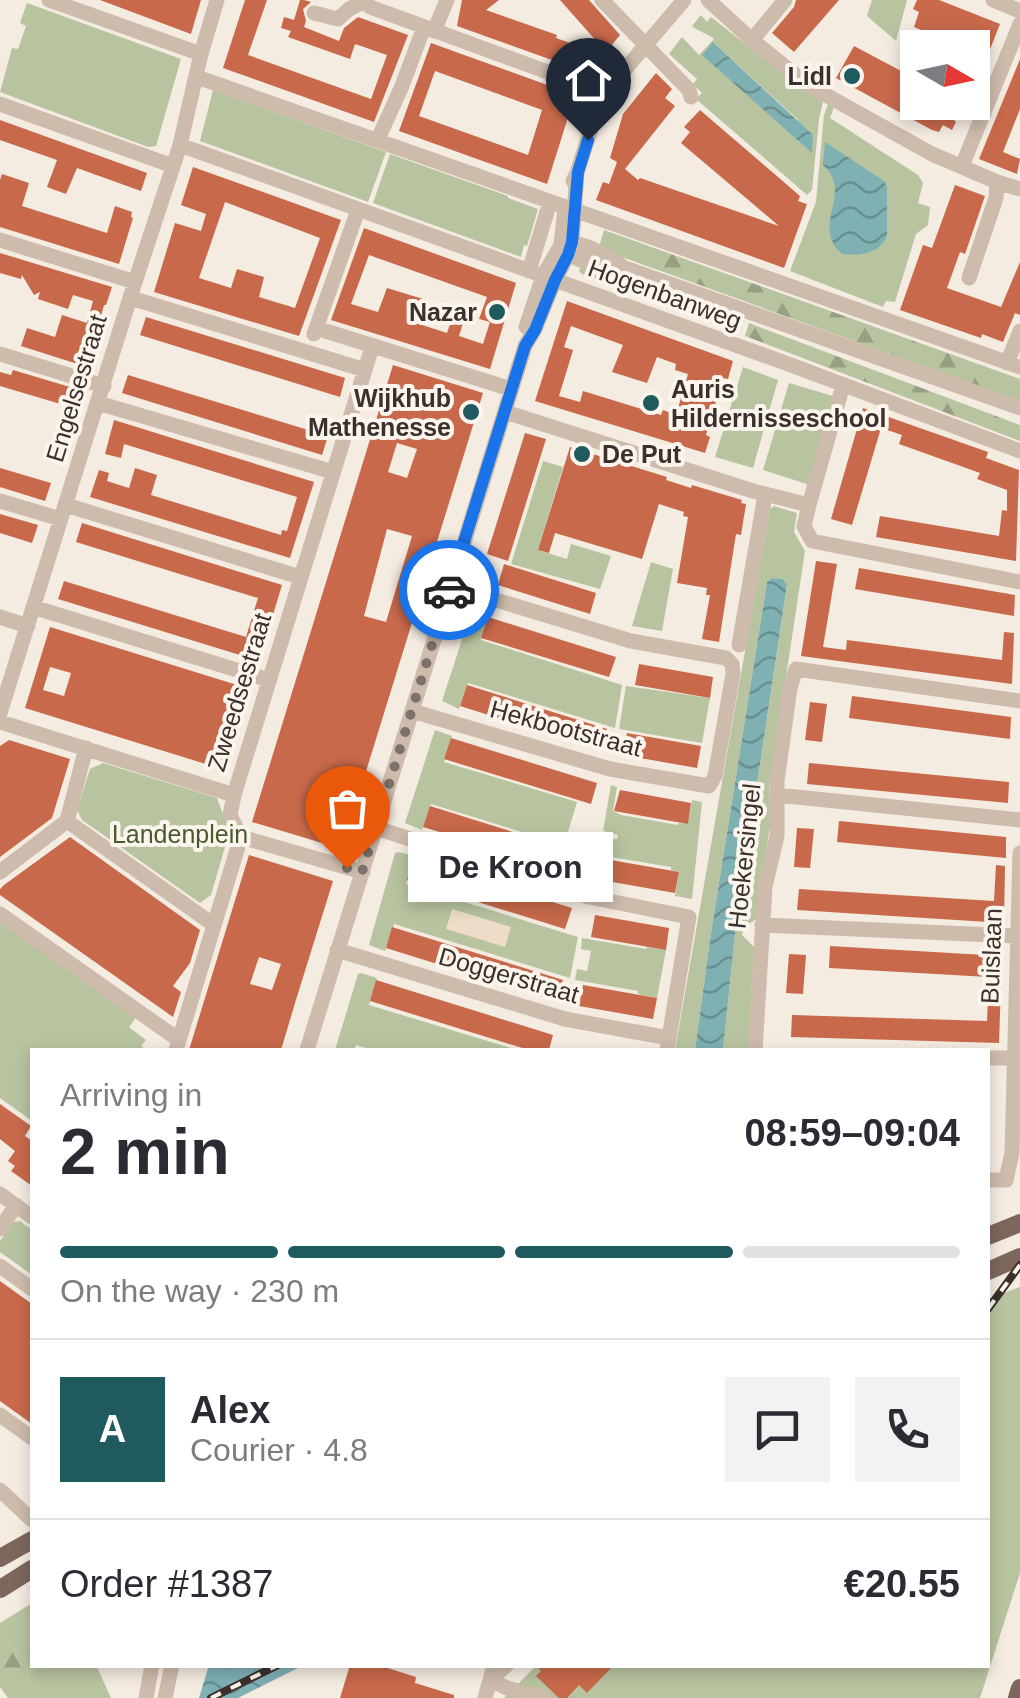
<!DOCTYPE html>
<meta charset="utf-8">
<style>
body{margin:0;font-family:Helvetica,sans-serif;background:#f2f2f3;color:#2b2b33;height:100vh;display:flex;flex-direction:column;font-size:38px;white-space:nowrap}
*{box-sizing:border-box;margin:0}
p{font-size:32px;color:#7c7c81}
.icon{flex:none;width:55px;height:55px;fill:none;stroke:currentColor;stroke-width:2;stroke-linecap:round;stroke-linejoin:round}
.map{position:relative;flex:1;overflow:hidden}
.sheet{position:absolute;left:30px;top:1048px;width:960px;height:620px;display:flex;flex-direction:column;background:#fff;border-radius:0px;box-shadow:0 5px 15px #0003}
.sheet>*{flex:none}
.needle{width:65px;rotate:99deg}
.fabs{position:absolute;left:900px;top:30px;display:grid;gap:20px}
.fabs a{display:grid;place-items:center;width:90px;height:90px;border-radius:0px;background:#fff;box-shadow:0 5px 15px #0003;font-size:50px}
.pin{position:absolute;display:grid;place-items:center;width:85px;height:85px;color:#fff;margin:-102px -42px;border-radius:50% 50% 50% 0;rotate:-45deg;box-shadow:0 0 10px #0007}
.pin .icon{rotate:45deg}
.courier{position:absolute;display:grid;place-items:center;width:100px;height:100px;margin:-50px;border:8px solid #1a73e8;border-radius:50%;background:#fff;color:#222;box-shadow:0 2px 12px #0007}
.bubble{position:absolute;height:70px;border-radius:0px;background:#fff;box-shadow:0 5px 15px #0003;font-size:32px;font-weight:600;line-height:70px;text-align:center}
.headline em{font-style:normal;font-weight:600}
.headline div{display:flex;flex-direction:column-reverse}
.headline{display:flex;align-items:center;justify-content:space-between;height:170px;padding:0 30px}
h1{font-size:65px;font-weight:600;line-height:75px}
.bar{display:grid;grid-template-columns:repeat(4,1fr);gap:15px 10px;align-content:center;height:120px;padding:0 30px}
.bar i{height:12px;border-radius:8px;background:#e1e1e2}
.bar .current{background:#1f5a5e}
.bar p{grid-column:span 4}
.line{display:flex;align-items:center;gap:25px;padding:0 30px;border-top:2px solid #e1e1e2}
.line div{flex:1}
.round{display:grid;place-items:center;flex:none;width:105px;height:105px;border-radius:0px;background:#f2f2f3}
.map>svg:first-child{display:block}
.green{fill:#b8c4a0;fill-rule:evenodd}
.forest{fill:url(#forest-firs)}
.plaza{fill:#ecdcc8}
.water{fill:url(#water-waves)}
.building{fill:#c8694b;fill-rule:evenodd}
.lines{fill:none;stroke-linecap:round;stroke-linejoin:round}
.minor{stroke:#cdbbac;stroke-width:15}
.major{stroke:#7d675c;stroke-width:18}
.rail-casing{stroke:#3b302b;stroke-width:8}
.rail{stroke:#fbf5ee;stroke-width:4;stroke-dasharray:11;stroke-linecap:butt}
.done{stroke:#7c716b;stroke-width:10;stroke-dasharray:0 18}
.route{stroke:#1a73e8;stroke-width:12}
.poi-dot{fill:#1f5a5e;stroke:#fbf5ee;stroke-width:4}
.labels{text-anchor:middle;stroke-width:8;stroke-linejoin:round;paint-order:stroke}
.poi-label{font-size:25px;font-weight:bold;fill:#3b302b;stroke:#fbf5ee;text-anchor:end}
.street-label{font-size:25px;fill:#3b302b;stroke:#fbf5ee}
.park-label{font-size:25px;fill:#4a5a2e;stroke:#fbf5ee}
</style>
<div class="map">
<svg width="1020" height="1698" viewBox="0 0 1020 1698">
<defs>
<pattern id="forest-firs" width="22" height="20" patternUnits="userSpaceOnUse" patternTransform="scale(2.5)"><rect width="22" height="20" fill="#b8c4a0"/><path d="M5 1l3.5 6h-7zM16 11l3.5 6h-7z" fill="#97a083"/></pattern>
<pattern id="water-waves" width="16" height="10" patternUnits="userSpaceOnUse" patternTransform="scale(2.5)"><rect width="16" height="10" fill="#7fb0b2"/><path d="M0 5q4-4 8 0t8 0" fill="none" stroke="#699091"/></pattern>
</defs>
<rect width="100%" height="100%" fill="#f4ebe1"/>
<path class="green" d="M872,0h35l-11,41 -29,-25z
M27,3l154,56 -25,87 -8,1 -148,-55 12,-44 6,1 8,-23 -6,-3z
M701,15l6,7 4,-5 85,67 27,18 -4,17 -7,71 -5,5 -111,-96 6,-6 -9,-9 4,-5 -28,-25 13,-17 17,18 15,-16c-7,-6 -15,-7 -22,-13zM713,42l84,77 15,33 -109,-97z
M213,90l173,62 -18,50 -168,-61z
M828,104l6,3 -4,11 88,57 5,8 -5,20 12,4 -2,18 -12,9 -21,68 -9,-1 -3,6 -93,-36 26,-69 8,-87z
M390,154l118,42v2l30,11 -11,37 -3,-1 -3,12 -148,-54z
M743,367l35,13 -25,88 -38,-11z
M789,383l47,14 -26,88 -47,-15z
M543,461l20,6 -25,83 29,9 4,-15 40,12 -11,33 -89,-25z
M774,506l23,7 -3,19 11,19 -36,238 2,30 -15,100 -12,9 -2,7 12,12 -6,103h-25l13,-126 51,-338 -4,-7 -11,-1 -5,4 -56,351 -16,117h-20l95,-541z
M651,562l22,7 -11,62 -30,-5z
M472,609l16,5 -7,26 141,45 -7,43 -147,-45 -9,26 -17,-8z
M626,686l84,12 -8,45 -83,-14z
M435,730l17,6 -8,26 133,40 -13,43 -133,-41 -9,26 -17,-7z
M103,763l114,35 10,27 1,12 -17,58 -11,8 -118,-83 -5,-10 13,-41z
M611,785l6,2 -4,24 8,4 57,10 1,-2 9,1 4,-24 10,2 -10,97 -17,-3 4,-24 -8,-2v-3l-60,-10 -9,5 -1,21 -7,-1 8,-45 15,2 1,-4 -15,-4z
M398,852l16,4 -8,28 172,53 -8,41 -176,-54 -9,27 -16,-6 26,-92z
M0,910l139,103 -10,14 17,13 -5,6 5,4h-114v71l-32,-23z
M582,938l64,11 1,-2 19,3 -9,48 -19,-4v-3l-63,-11 2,-11 10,2 4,-20 -10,-2z
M361,973l16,5 -8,27 148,45h-144l-17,-5 -2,5h-19l23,-76z
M20,1221l12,9v45l-32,-23v-11l13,-19z
M1020,1287v286l-40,125h-476l33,-33h451v-366z
M32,1603v62h64l15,33h-78l-8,-38 -25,-25v-12z"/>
<path class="forest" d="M604,230l416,149v22l-409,-148 -12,-6z
M582,265l158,54 2,6 -2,5 -5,2 -153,-58 -3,-3z
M749,323l271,102v16l-275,-105z
M0,1635l25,25 8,38h-25l-8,-11z"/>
<path class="plaza" d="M452,909l59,18 -6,20 -59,-18z"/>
<path class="water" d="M713,42l100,93 -1,18 -110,-98z
M825,142l59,39 3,6v49c-8,18 -27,20 -45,18 -33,-30 13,-60 -19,-89z
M772,578l11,1 4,6 -51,339 -13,126h-28l16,-117 56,-351z
M209,1665h95l-66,33h-39z"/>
<path class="building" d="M100,0h101l-10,34z
M245,0h22l-19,55 123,44 16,-44 -32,-11 -5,15 -62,-22 3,-6 -10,-3 3,-11 10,3 6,-20h4l7,2 -8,7 3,12 -2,6 35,14 5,-13 14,-11 50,18 -34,87 -151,-54z
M462,0h37l-13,10 71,25 -1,3 48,17 -16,18 -131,-47z
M560,0h29l31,35 -14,17z
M796,0h43l-45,52 -22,-19 22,-26z
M917,0h22l61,24 -27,68 -1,-44h-8l-50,-21 5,-15 -6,-3z
M431,43l144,52 -28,89 -148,-53zM435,71l107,39 -14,45 -109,-39z
M854,46l64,34v22h37l-7,12 8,8 -4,8 -9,-5 -4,7 -7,-2 -96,-52z
M1020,59v50l-17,43 17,7 -3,15 -38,-15z
M656,73l16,16 -7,9 10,8 -50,63 13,11 2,-2 139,48 -98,-83 9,-11 -6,-5 16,-17 100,86 -2,5 9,3 -23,64 -188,-68 7,-18 6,2 8,-22 -7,-4 13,-44z
M0,120l147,53 -6,18 -64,-23 -11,26 -19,-7 10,-27 -57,-20z
M193,167l148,53 -42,116 -145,-44 21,-69 26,8 5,-17 -25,-9zM225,202l95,36 -25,70 -36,-11 5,-20 -27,-8 -6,19 -32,-10z
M2,174l27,9 -7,23 85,27 8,-27 17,6 -1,5 2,1 -14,46 -119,-37v-47z
M955,185l30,11 -20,58 -5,-2 -13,36 54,19 19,-45v53l-5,-2 -12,29 -21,-8 -1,4 -81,-28 23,-65 9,3z
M364,228l152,55 -26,86 -159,-49zM369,255l118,42 -8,22 11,3 -7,22 -24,-8 7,-23 -11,-3 -8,23 -31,-10 7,-24 -36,-11 -9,24 -27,-8z
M0,253l112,34 -6,18h-2l-17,62 -66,-21 6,-18 28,9 7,-22 25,8 6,-22 -20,-6 -5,14 -30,-10 2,-7 -6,3 -12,-20 -1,4 -21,-6z
M567,301l166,60 -5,18 -5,-1 -17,57 4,2 -5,16 -170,-52zM571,326l52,19 -11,27 35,11 10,-26 19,7 -1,6 13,4 -12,41 -13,-5 -2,5 -78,-24 -3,11 -21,-6 14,-46 -9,-3z
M146,317l199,61 -5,19 -200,-62z
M393,365l90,28 -141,456 -90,-27zM397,443l20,6 -10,29 -19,-6zM387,529l25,7 -26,86 -22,-6z
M13,370l67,20 -6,18 -74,-22v-14l11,3z
M128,375l200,61 -6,19 -200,-62z
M863,408l125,44 -2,6 33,12 -3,91 -140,-24 4,-21 119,20 3,-26 5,1v-21l-30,-11 3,-6 -81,-29 3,-9 -21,-7 -29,97 -21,-6z
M114,420l200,62 -24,76 -200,-61 9,-27 10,3 -2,8 22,7 6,-20 22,7 -6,20 130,40 1,-5 5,1 10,-34 -173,-53 -3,14 -16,-4z
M525,433l21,6 -38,122 -21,-7z
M570,447l97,30 -1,3 25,8 1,-3 50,15 -1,3 5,1 -5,31 -5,-1 -17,108 -17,-3 8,-44h-4l1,-7 -30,-5 11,-66 -5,-1 1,-4 -25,-8 -17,55 -87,-26 -6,20 -11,-3z
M0,468l51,15 -6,18 -45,-14z
M0,514l38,11 -6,18 -32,-10z
M82,523l200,62 -23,76 -201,-62 6,-18 182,56 12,-39 -182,-56z
M816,561l21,3 -14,83 23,3 1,-10 155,20 2,-28 10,1 -2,51 -211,-28z
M504,564l92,29 -6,21 -92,-29z
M859,568l156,27 -1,21 -159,-27z
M488,617l128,40 -7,20 -128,-39z
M50,627l200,62 -25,81 -200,-62zM50,667l21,6 -7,23 -21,-6z
M639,664l74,13 -3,21 -75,-13z
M467,685l140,44 -7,21 -140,-44z
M852,696l159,21 -1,22 -161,-21z
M810,702l17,2 -5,38 -17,-2z
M627,733l74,13 -4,22 -74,-13z
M451,738l146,45 -6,21 -147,-45z
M9,740l61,19 -18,59 -52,39v-111z
M809,763l200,19 -1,21 -201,-19z
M620,790l71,13 -3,21 -74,-13z
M430,806l153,48 -6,20 -154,-47z
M839,821l167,16v21l-169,-16z
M797,828l17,1 -4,39 -16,-1z
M70,837l130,93 -10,33 -17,23 8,6 -8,25 -173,-122v-6l4,-4z
M249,855l84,26 -38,122 -14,47h-92zM259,957l22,7 -9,26 -22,-6z
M413,859l159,49 -7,21 -158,-49z
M605,859l74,13 -4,21 -74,-13z
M996,865l9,1 -1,57 -207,-13 2,-21 195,12z
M595,915l74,13 -3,22 -75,-13z
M392,927l171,53 -7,21 -170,-53z
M830,946l172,10 -3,87 -208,-6 1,-22 195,6 2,-44 -160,-9z
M789,954l17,1 -3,39 -17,-1z
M376,980l177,55 -4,15h-20l-159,-49z
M583,985l74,13 -4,21 -74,-13z
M0,1104l31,22 -6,10 7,5v45l-21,-15 4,-5 -7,-5 7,-10 -15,-12z
M0,1281l32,23v120l-32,-23z
M350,1665h28l38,12 -1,6 39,12v3h-114z
M536,1665h78l-27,28 -8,-8 -12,13h-8l-23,-22 5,-5z"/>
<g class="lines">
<path class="minor" d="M49,0l152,54
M602,0l87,90 2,7
M708,0l44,40 56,45 124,69 65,28 23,7
M993,0l27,11
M365,1l5,6 235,86
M314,13l24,6 11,-10 16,-8
M434,31l13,-31
M752,40l33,-40
M197,77l823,290
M966,102l18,12
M0,104l173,62
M378,139l24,-53 22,-59
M180,145l611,220 229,86
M962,166l58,-142
M573,181l4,-8 21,-67 7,-13 79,-93
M0,240l135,42
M565,244c19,-3 40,11 56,21
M563,248c13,17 45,18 65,21l392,139
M529,271l21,-69
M969,278l27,-80 1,-16
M131,298l234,72
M526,327l17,-51 18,-31 4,-37
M316,328l195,61
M314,334l44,-124
M0,354l104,32
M1007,363l13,-32
M843,385l-34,120 -5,21 8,15 208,41
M98,403l235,69
M505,412l248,79 56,14
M0,501l61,18
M66,505l234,72
M33,607l236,73
M0,617l28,9
M739,645l26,-150
M412,711l198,58 99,17 6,-10 18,-102 -1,-10 -6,-6 -95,-17 -181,-55
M0,713l135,-431 45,-137 21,-91 16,-54
M0,722l234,73
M777,795l243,25
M67,821l147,104
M376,828l213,69 100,20 -22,133
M241,837l122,35
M0,872l67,-51 19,-73
M0,914l179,126
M762,925l255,11
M337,950l228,69 104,19
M176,1050l65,-213 -11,-22 4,-20 138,-448
M307,1050l218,-704 10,-17 20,-49 13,-25 4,-13 5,-69
M755,1050l10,-163 12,-51v-55l13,-93 6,-19 224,32
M988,1058h25
M988,1180h18l6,-27 8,-300
M0,1194l32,23
M0,1229l16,-24
M0,1266l32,23
M0,1415l32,23
M0,1490l32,30
M494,1665l-4,15 17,8 37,10
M146,1698l6,-33
M165,1698l7,-33
M485,1698l5,-18 17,-15"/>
<path class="major" d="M988,1236l32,-13
M988,1271l32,-14
M0,1558l32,-18
M0,1589l32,-20
M1017,1698l3,-10"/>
<defs>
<path id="rail" d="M988,1309l32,-44
M211,1698l67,-33"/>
</defs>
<use href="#rail" class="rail-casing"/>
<use href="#rail" class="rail"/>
</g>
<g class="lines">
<path class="done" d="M347,868l15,4 87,-282"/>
<path class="route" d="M449,590l76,-244 10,-16 20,-50 13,-25 4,-13 6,-70 10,-32"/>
</g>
<g class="poi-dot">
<circle cx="852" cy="76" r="10"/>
<circle cx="497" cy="312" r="10"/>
<circle cx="651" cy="403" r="10"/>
<circle cx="471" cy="412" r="10"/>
<circle cx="582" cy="454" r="10"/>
</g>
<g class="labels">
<g class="poi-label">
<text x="832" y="85">Lidl</text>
<text x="477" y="321">Nazar</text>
<text x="671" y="398" text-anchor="start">Auris<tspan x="671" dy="29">Hildernisseschool</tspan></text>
<text x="451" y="407">Wijkhub<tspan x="451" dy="29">Mathenesse</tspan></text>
<text x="602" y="463" text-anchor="start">De Put</text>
</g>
<g class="street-label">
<text transform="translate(665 294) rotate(20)" y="9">Hogenbanweg</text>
<text transform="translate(76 388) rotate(-73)" y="9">Engelsestraat</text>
<text transform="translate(239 692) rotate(-73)" y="9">Zweedsestraat</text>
<text transform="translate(566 728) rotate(15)" y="9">Hekbootstraat</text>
<text transform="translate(744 856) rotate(-84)" y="9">Hoekersingel</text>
<text transform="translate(991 956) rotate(-88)" y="9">Buislaan</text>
<text transform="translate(509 975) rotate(16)" y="9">Doggerstraat</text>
</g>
<g class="park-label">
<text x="180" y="843">Landenplein</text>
</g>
</g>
</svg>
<div class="fabs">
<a><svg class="needle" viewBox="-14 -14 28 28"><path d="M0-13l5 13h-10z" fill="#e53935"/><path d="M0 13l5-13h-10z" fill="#7c7c81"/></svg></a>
</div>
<div class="pin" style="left:347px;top:868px;background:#ea580c"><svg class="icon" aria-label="bag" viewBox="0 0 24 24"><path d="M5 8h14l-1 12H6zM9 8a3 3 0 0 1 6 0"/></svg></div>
<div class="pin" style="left:588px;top:140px;background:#1f2937"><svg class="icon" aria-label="home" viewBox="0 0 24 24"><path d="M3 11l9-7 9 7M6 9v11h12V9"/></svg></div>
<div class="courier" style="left:449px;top:590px"><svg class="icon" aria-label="car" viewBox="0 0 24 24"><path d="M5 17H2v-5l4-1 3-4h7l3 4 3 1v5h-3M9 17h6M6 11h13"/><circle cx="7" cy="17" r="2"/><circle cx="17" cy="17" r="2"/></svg></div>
<div class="bubble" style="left:408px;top:832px;width:205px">De Kroon</div>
<section class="sheet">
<div class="headline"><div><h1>2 min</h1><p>Arriving in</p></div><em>08:59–09:04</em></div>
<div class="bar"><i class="current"></i><i class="current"></i><i class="current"></i><i></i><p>On the way · 230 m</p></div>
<div class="line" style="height:180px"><b class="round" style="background:#1f5a5e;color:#fff">A</b><div><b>Alex</b><p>Courier · 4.8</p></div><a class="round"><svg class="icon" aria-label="chat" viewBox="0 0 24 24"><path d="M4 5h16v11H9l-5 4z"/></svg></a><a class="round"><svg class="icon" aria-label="phone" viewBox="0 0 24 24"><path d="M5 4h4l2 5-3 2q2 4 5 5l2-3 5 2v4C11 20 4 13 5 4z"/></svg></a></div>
<div class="line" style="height:130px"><div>Order #1387</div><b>€20.55</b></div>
</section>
</div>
